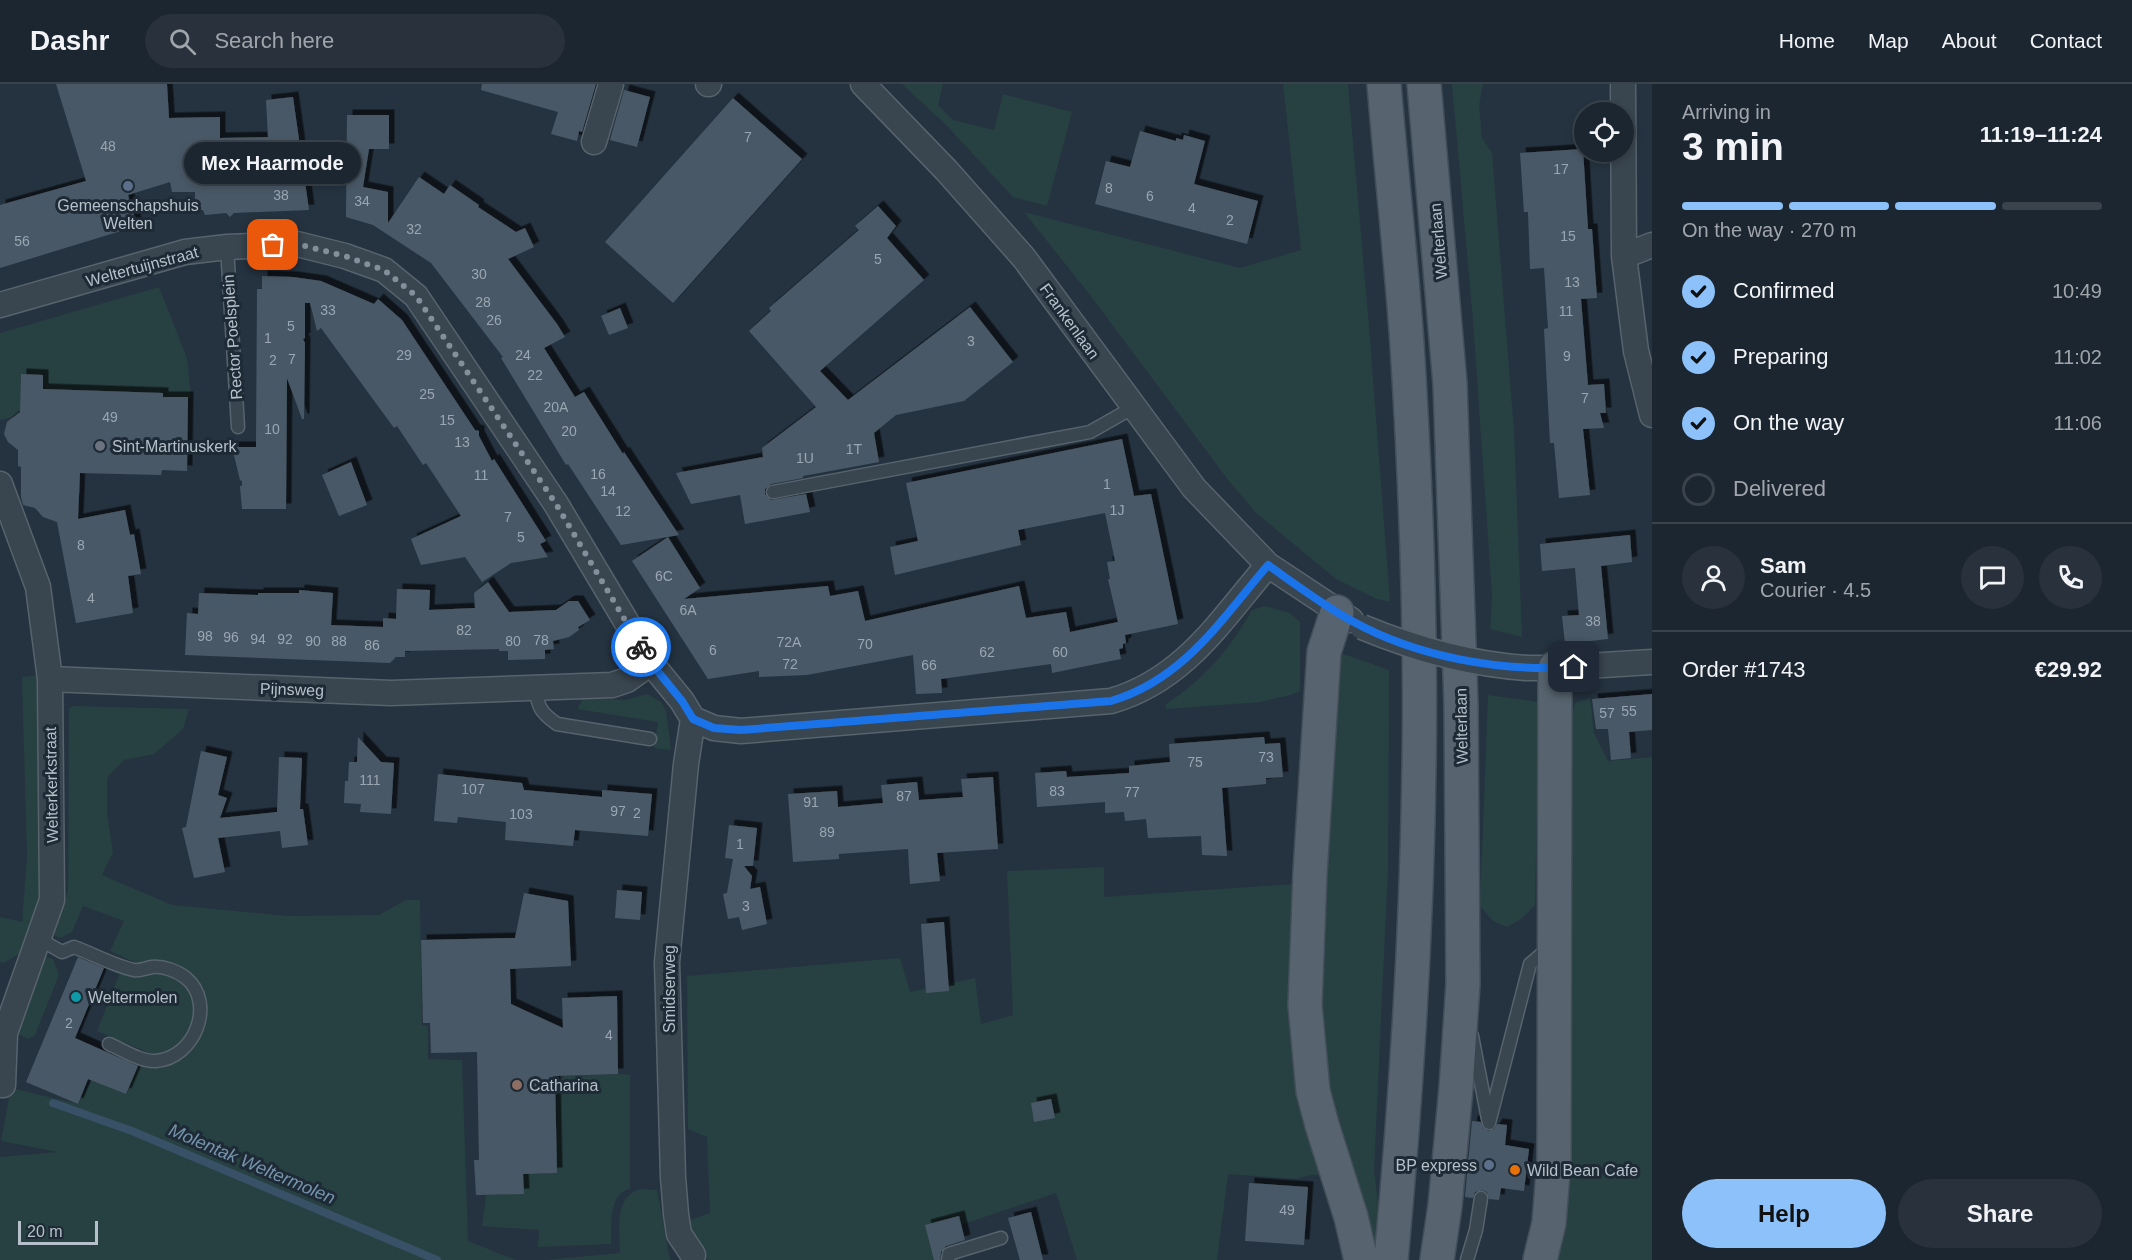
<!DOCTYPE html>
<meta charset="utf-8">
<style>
body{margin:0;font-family:Arial,sans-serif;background:#29323c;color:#f1f3f6;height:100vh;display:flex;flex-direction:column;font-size:22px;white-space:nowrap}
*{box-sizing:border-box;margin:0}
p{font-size:20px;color:#a0a5ab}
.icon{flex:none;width:33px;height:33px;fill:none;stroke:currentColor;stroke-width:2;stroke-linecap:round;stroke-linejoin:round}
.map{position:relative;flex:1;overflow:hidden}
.panel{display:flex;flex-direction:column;background:#1c2630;width:480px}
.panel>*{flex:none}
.buttons{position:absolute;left:1574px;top:18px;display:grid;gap:12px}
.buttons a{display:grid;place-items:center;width:60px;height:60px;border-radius:50%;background:#1c2630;box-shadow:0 3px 9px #0003,0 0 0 2px #3a434c;font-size:30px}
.scale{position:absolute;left:18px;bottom:15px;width:80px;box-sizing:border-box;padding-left:6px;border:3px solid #b5c0ca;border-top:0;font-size:16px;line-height:21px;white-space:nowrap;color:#b5c0ca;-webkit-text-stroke:4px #1e2a35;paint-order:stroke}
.pin{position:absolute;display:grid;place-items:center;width:51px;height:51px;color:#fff;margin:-26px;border-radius:12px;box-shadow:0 3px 9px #0006}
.courier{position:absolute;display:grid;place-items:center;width:60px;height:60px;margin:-30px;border:4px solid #1a73e8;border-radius:50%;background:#fff;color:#222;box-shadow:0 2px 8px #0007}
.bubble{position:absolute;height:42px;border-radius:21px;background:#1c2630;box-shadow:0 3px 9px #0003,0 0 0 2px #3a434c;font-size:20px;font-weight:700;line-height:42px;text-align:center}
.overview em{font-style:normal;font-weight:700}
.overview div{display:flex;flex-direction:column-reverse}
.overview{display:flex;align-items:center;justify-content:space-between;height:102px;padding:0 30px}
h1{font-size:39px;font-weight:700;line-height:45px}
.bar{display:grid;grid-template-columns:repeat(4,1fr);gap:9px 6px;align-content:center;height:72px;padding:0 30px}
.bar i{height:8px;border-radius:4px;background:#3a434c}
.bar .on{background:#8cc2f9}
.bar p{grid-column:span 4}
.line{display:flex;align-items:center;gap:15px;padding:0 30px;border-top:2px solid #3a434c}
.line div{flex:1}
.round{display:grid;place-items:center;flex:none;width:63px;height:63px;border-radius:32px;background:#29323c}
ol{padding:0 30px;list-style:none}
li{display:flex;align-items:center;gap:18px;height:66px}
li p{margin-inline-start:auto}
li .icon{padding:6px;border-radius:50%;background:#8cc2f9;color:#111;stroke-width:4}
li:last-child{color:#a0a5ab}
li i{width:33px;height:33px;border:3px solid #3a434c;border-radius:50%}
.primary-button{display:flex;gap:12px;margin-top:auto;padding:12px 30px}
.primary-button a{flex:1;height:69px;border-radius:36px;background:#8cc2f9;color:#111;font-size:24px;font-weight:700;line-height:69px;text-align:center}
.primary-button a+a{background:#29323c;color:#f1f3f6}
header{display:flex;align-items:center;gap:36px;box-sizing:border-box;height:84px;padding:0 30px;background:#1c2630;border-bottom:2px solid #3a434c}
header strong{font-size:28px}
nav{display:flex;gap:33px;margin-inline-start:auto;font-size:21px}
.search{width:420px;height:54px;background:#29323c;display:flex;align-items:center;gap:15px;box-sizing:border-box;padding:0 21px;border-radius:33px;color:#a0a5ab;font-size:22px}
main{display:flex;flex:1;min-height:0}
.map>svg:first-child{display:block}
.green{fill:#274041}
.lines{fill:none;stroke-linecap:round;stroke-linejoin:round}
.stream{stroke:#385167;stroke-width:8}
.building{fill:#495966;filter:url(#shadow)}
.service-casing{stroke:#57636d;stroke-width:15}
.minor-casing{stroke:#57636d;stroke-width:27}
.primary-casing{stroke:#424e59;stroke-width:36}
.service{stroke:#39454f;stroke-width:12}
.minor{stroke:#39454f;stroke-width:24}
.primary{stroke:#57646f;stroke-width:33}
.minor-bridge-casing{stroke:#57636d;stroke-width:27;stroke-linecap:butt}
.minor-bridge{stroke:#39454f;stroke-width:24}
.done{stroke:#838f9a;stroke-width:6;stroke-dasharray:0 10.8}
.route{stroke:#1a73e8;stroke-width:8}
.service-dot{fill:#5c6f8a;stroke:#1e2a35;stroke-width:2}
.worship-dot{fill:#6b7280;stroke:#1e2a35;stroke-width:2}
.culture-dot{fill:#0f9aa8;stroke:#1e2a35;stroke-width:2}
.education-dot{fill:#8d6e63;stroke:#1e2a35;stroke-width:2}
.food-dot{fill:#e8710a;stroke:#1e2a35;stroke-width:2}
.labels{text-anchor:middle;stroke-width:6;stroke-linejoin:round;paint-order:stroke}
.number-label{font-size:14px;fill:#9aa6b1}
.poi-label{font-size:16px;fill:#b5c0ca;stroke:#1e2a35;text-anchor:start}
.street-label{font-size:16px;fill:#b5c0ca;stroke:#1e2a35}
.water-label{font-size:18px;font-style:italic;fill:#7594ad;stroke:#1e2a35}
</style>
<header>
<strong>Dashr</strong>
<div class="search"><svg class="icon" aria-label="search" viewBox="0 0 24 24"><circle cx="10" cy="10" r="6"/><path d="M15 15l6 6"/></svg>Search here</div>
<nav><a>Home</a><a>Map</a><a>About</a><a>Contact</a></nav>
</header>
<main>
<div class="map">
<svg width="1652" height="1176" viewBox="0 0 1652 1176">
<defs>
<filter id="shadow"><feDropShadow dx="5.5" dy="-5.5" stdDeviation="0" flood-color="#0009"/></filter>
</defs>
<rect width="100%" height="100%" fill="#253340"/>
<path class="green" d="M902,0h41l-5,21 15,15 41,10 9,-36 69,18 -25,94 -34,-9 -67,-72z
M1283,0h65l22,255 20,263 -13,-3 -41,-20 -80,-66 -28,-33 -135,-181 -69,-87 216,56 61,-18z
M1452,0h31l-4,22 3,32 10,15 22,278 8,206 -32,-8 2,-34 -19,-274z
M159,203l28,71 4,39 -28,2v-6l-120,-4v-14l-22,-1 -1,41 -20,5v-87z
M1265,522l25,7 10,9v69l-9,4 -31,7 -94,7v-5c37,-24 64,-55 86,-94z
M1341,569l48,17 -1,198 -14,302 7,60 -2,21h-9l-23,-78 -37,2 -13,4 -69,-5 -11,86h-140l-21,-67 -123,41 8,26h-233l-23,-38 25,-9 -3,-76 -19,-8 -1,-153 213,-18 10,34 65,-14 6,46 32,-9 -6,-144 97,-4v30l221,-15 10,-197z
M39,591l5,233 -15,40 -25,15 -4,-1v-45l22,5 5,-66 -5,-179z
M647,610l14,8 5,9 5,39 -17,-2 4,-26 -81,-13 7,-12 42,3z
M1488,611l51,7 -4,204 -14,13 -14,8 -14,-6 -13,-15z
M1590,614l4,35 14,28 44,-4v503h-101l19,-536 5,-21z
M74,622l115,3 -6,20 -29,25 -30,6 -17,18v36l6,38 -11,23 70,30 116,11 91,-1 27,-15h14l2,125 6,1v33l34,1 6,181 48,19h-516v-103l58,-5 -57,-11 10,-53 67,16 14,-24 35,14 18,-43 -48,-20 24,-61 18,-6 -29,-13 14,-30 -41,-15 -11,26 -12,6 -6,-3 14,-44 1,-183z
M44,872l9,3 6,16 -24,60 -6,4 -12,-5z
M623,990l7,1v114c-22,4 -18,37 -19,55l-73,3 1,-17 -57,-4 4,-31 38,-2 -1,-19 34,-1 -1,-88 8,-9z
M640,1105l17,1 12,65 2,5h-125l74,-7c0,-23 -7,-55 20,-64z"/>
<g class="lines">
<path class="stream" d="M53,1019l79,28 305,129"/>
</g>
<path class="building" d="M56,0h111l2,34 51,-1v21l48,-1 -2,-37 27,-3 16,113 -75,3 -4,4 -4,-4 -21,2 -2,-5 -8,-1v-17h-23l-2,-10 -42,13 9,31 -137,42v-63l86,-24z
M482,0h114l-14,48 -3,-1 -2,10 -26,-7 7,-22 -77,-22z
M624,6l26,7 -13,50 -27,-7z
M733,14l69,61 -129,144 -68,-61z
M347,31h42v34h-20l-6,38 25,5v31l31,-46 25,17 6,-9 29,20 -1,2 38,25 9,-4 9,19 -26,12 49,65 8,13 -21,11 31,49 9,-5 39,62 1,-2 55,83 -58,10 -53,-81 -2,1 -65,-107 2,-1 -72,-94 -58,-38 -27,-8z
M1140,47l36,10v-3l7,2 1,-5 21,6 -11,43 64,17 -11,43 -152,-40 11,-43 24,6z
M1583,65l5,80h4l5,69 -16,1 7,86 16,-1 2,29h-6l4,15 -21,1 7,66 -31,3 -5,-55h-4l-6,-114 4,-1 -4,-60 -14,1 -2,-57h-4l-4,-59z
M878,122l18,20 -9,12 37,42 -104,91 28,29 122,-93 43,55 -49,39 -68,14 -22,18 5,29 -76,14v2l-32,6 -6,5v5l6,6 35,-6 4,18 -65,12 -5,-29 -49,9 -15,-31 87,-16 -1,-9 54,-41 -67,-76 22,-20 -2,-3 90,-78 -4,-4z
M262,192l31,1 28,4 53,23 4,-5 24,21 73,110 4,1v5l13,25 2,-2 52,82 -6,3 8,13 -37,6 -29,19 -17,-25 -44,8 -10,-26 50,-23 -35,-53 -3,2 -26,-39 -3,2 -73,-100 -4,3 -7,-28h-5v35l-2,1 2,4 -1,76h-2l-15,-41 -1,131h-44l-2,-23h2v-5l-2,-1 -8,-33h24l1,-158h5z
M620,224l8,20 -19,7 -8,-19z
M21,290l22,1v14l120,4v4h25l-1,74 -25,-1 -1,5 -81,-2 -2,46 47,-9 5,25 4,-1 7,40 -13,2 5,37 -57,10 -19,-101 -14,-5 -8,-9 -12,-3 -2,-8v-30l-3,-1v-16l-10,-8 -4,-8 3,-12 13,-10z
M1122,355l12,57 17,-2 27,130 -53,11 1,8 -3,1v4l-4,1 2,10 -69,14 -1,-9 -110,15 1,14 -26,1 -3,-39 -106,20 -48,2v-6l-51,8 -76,-118 36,-24 32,51 -16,11 144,-13 2,10 28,-5 7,30 154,-35 7,32 40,-6 4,20 48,-10 -10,-43h2l-3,-17 8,-1 -10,-48 -87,17 3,15 -126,30 -5,-28 28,-6 -12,-58z
M351,378l16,43 -28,11 -17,-41z
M1630,451l2,27 -31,4 7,73 -43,5 -3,-28 17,-1 -4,-47 -33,3 -2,-27z
M488,498l21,30 47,-2 13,-9h9l12,19 -12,7 1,3 -10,7 -16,4 1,8 -9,1v9l-37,1v-9h-9v-2l-94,2v6h-9l-6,6 -205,-8 2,-42 11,1 1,-21 59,2v-2h41v-3l34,3 -2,32 52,2v-9l13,1 1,-30 33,1 -1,20 46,-2 -1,-15z
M1652,610v36l-23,2 2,26 -20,2 -3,-31h-12l-4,-30z
M358,653l23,25 13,1 -3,51 -31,-2 1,-8 -17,-1 1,-22h3l1,-19h8z
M1264,653l1,7 15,-1 3,34 -17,1v6l-44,4 5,68 -25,-1 -1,-19 -53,2 -2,-19 -21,2 -1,-9 -19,1v-11l-68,5 -2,-34 31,-2 1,6 62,-4v-7l41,-4 -1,-18z
M201,667l26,6 -9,38 9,3 -7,20 57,-6 2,-55 23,1 -2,51h3l5,36 -26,3 -2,-17 -62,7 7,34 -31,6 -12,-50 4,-1z
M438,690l84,9 2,7 78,7v-7l50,4 -4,42 -73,-6 -2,16 -68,-6 1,-18 -48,-5 -1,6 -23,-2z
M993,693l5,72 -61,4 3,28 -30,3 -2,-35 -69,5v5l-46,3 -5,-68 49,-3 1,16 45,-4 -2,-18 36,-3 2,18 44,-3 -2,-18z
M729,741l28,3 -4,38h-9l8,10 -2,13 10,-2 7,37 -25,6 -3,-13 -11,2 -5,-25 4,-1 6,-34 -8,-1z
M617,806l25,2 -2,28 -25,-2z
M524,809l44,8 3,65 -61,3 1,35 52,24 -1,-30 55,-2 1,78 -63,2 2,97 -34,1 1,20 -48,1 -2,-35h5l-2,-108 -46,1 -1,-30h-7l-2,-83 94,-2z
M944,838l5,69 -23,2 -5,-69z
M78,873l26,11 -29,70 63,28 -12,28 -38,-15 -10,25 -52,-22z
M1051,1015l4,19 -21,4 -3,-19z
M1472,1037l9,1 2,6 5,3 6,-2 3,-5 10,1 -2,20 24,4 -5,42 -23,-3 -2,12 -10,-1 -2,-7 -5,-2 -7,2 -2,6 -8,-1z
M1249,1099l59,4 -4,58 -59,-4z
M1031,1128l12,48h-23l-12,-42z
M959,1132l6,24 -19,6 -5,6 -1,8h-6l-9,-35z"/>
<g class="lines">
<defs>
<path id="service" d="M227,163l11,180
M773,408l317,-60 44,-25
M535,603c3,20 5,25 22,37l93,15
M39,855l23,13 12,-5c19,7 41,19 60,23 6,1 12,-2 18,-3 12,-1 25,4 34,11 30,25 9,80 -30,83 -15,1 -33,-11 -47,-17
M1472,952l16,83
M1489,1039l41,-159 20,-17
M948,1176l1,-6 52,-16
M1467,1176l9,-30 5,-32"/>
<path id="minor" d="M708,0h1
M863,0l84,87 77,87 170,230 74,77 83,55
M1623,0l1,172 12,95 16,64
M594,58l17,-58
M1624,172l28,-11
M0,221l185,-53 42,-5 70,-3 48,12 39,14 32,26 140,208 95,159 31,38 11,18
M0,400l38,103 12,92 2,221 -47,133 -2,52
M1526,584h29l97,-6
M50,595l341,14 221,-8 15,-5 24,-17
M693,635l21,9 27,3 370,-30c73,-21 110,-81 157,-136
M693,635l-7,45 -19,198 6,215 3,37 3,20 14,21"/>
<path id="primary" d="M1384,0c7,86 17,173 23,260 5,80 9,161 11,242 6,225 -6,450 -27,674
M1424,0l26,300 11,320 2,280 -7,104 -11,118 -8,54
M1337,528l-13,40 -14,221 -5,132 8,86 9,34 29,92 10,43
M1540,1176l9,-37 5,-63 1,-492"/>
</defs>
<use href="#service" class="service-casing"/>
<use href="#minor" class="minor-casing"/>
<use href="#primary" class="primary-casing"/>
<use href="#service" class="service"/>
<use href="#minor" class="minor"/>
<use href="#primary" class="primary"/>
<defs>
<path id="minor-bridge" d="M1362,543c53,22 107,37 164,41"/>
</defs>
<use href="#minor-bridge" class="minor-bridge-casing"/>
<use href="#minor-bridge" class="minor-bridge"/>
</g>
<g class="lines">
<path class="done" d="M273,161l24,-1 48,12 19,7 20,7 32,26 140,208 85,143"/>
<path class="route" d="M641,563l10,16 31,38 11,18 21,9 27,2 370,-29c72,-21 110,-81 157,-136 27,19 55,40 84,56 65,36 148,51 222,46"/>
</g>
<g class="service-dot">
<circle cx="128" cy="102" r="6"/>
<circle cx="1489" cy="1081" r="6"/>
</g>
<circle class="worship-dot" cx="100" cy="362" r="6"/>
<circle class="culture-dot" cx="76" cy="913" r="6"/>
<circle class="education-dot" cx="517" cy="1001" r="6"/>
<circle class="food-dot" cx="1515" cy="1086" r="6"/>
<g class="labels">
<g class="number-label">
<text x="748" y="58">7</text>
<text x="108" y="67">48</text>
<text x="1561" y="90">17</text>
<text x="1109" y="109">8</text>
<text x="281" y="116">38</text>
<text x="1150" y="117">6</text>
<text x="362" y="122">34</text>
<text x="1192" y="129">4</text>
<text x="1230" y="141">2</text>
<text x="414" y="150">32</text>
<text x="1568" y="157">15</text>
<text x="22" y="162">56</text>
<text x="878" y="180">5</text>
<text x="479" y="195">30</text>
<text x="1572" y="203">13</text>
<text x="483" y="223">28</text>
<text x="328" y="231">33</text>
<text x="1566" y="232">11</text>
<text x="494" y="241">26</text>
<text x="291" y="247">5</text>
<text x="268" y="259">1</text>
<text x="971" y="262">3</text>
<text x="404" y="276">29</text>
<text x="523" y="276">24</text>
<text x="1567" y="277">9</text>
<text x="292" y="280">7</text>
<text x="273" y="281">2</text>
<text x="535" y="296">22</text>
<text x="427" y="315">25</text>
<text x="1585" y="319">7</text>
<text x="556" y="328">20A</text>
<text x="110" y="338">49</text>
<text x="447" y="341">15</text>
<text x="272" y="350">10</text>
<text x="569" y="352">20</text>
<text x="462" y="363">13</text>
<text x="854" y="370">1T</text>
<text x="805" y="379">1U</text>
<text x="598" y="395">16</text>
<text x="481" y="396">11</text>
<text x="1107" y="405">1</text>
<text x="608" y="412">14</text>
<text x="1117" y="431">1J</text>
<text x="623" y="432">12</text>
<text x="508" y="438">7</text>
<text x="521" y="458">5</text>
<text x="81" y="466">8</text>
<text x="664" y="497">6C</text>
<text x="91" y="519">4</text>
<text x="688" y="531">6A</text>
<text x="1593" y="542">38</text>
<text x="464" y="551">82</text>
<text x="205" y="557">98</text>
<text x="231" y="558">96</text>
<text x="258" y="560">94</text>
<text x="285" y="560">92</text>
<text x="541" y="561">78</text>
<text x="313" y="562">90</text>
<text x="339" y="562">88</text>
<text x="513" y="562">80</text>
<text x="789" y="563">72A</text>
<text x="865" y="565">70</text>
<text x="372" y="566">86</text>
<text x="713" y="571">6</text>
<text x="987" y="573">62</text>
<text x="1060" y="573">60</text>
<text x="790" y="585">72</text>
<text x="929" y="586">66</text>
<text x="1629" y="632">55</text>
<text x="1607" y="634">57</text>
<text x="1266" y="678">73</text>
<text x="1195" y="683">75</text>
<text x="370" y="701">111</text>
<text x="473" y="710">107</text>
<text x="1057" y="712">83</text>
<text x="1132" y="713">77</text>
<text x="904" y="717">87</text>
<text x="811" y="723">91</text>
<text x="618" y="732">97</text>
<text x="637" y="734">2</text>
<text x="521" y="735">103</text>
<text x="827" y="753">89</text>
<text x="740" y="765">1</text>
<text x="746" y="827">3</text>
<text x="69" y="944">2</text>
<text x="609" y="956">4</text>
<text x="1287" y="1131">49</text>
</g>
<g class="poi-label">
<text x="128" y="127" text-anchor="middle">Gemeenschapshuis<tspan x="128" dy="18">Welten</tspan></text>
<text x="112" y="368">Sint-Martinuskerk</text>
<text x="88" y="919">Weltermolen</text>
<text x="529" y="1007">Catharina</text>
<text x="1477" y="1087" text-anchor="end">BP express</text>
<text x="1527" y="1092">Wild Bean Cafe</text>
</g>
<g class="street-label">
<text transform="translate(1438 157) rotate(-95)" y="6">Welterlaan</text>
<text transform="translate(142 182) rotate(-15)" y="6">Weltertuijnstraat</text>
<text transform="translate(1070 237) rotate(54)" y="6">Frankenlaan</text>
<text transform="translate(232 253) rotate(-94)" y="6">Rector Poelsplein</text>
<text transform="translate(292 605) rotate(2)" y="6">Pijnsweg</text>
<text transform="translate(1461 642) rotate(-91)" y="6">Welterlaan</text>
<text transform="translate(51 701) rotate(-91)" y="6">Welterkerkstraat</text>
<text transform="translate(669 905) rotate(-90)" y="6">Smidserweg</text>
</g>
<g class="water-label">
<text transform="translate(252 1080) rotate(23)" y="6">Molentak Weltermolen</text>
</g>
</g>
</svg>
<div class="buttons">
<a><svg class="icon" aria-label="locate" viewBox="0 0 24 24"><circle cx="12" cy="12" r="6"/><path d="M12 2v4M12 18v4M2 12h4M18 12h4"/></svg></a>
</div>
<div class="scale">20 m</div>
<div class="pin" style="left:273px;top:161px;background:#ea580c"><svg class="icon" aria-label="bag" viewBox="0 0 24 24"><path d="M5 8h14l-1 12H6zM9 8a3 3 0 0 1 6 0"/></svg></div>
<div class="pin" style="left:1574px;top:583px;background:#1f2937"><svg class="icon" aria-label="home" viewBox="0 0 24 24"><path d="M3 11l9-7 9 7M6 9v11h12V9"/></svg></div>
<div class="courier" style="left:641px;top:563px"><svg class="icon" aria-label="bike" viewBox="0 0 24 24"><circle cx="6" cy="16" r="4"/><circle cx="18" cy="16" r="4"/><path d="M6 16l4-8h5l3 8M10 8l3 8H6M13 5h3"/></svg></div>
<div class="bubble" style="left:184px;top:58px;width:177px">Mex Haarmode</div>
</div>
<section class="panel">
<div class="overview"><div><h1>3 min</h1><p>Arriving in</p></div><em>11:19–11:24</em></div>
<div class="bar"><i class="on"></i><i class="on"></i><i class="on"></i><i></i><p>On the way · 270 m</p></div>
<ol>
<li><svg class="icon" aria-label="check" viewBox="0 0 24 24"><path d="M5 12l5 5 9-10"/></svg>Confirmed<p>10:49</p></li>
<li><svg class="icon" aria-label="check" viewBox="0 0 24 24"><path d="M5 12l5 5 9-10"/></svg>Preparing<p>11:02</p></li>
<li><svg class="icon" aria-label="check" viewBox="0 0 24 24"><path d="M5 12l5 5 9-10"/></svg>On the way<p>11:06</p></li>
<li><i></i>Delivered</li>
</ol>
<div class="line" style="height:108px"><a class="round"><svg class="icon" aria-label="person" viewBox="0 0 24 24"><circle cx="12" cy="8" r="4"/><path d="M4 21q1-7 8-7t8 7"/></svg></a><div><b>Sam</b><p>Courier · 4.5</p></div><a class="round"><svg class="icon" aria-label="chat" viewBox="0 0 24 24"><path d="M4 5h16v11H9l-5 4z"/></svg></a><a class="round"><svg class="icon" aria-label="phone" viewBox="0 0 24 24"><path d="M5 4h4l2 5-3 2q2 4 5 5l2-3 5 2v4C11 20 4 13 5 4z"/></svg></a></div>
<div class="line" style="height:78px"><div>Order #1743</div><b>€29.92</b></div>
<div class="primary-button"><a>Help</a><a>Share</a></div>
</section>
</main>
